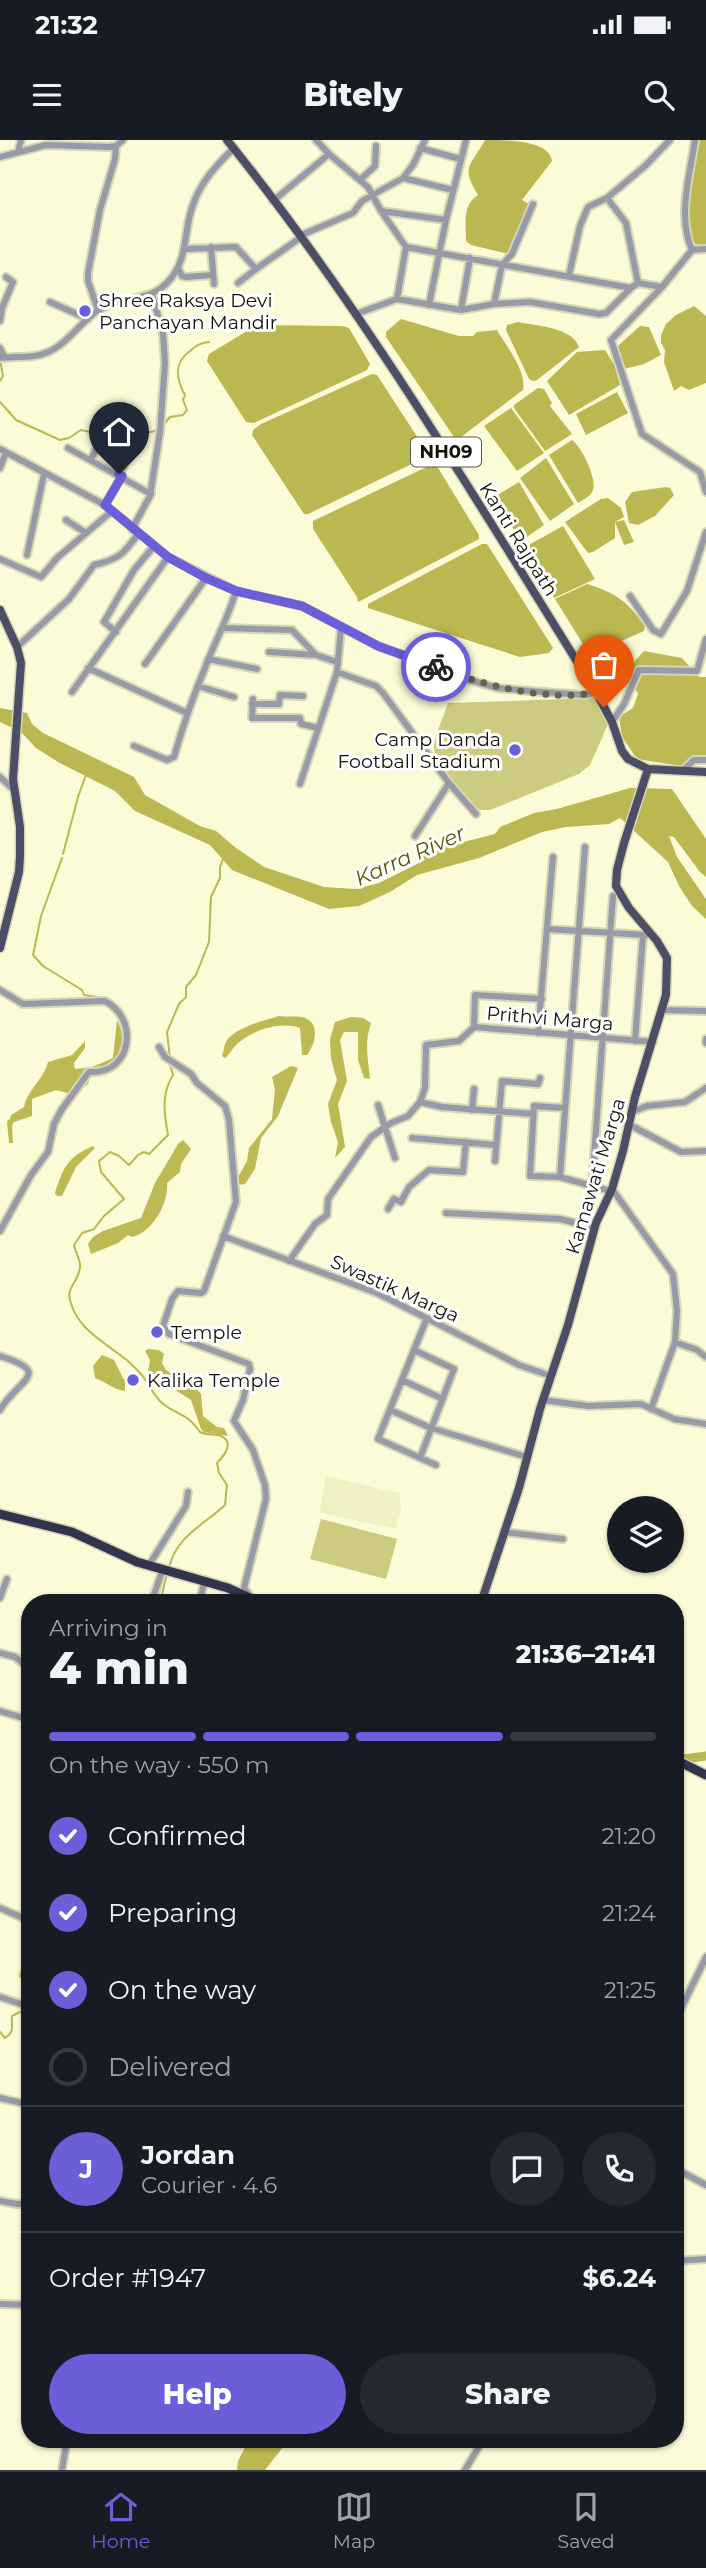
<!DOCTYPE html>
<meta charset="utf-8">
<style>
body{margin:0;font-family:Montserrat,sans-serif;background:#242831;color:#f1f3f6;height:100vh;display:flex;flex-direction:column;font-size:26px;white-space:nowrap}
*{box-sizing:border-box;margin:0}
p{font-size:23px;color:#9ea1a6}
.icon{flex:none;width:38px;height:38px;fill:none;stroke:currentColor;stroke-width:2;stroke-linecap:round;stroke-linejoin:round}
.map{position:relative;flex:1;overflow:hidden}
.side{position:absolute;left:21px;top:1454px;width:663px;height:854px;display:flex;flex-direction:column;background:#171b24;border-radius:28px;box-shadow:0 2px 5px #0004}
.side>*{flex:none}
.controls{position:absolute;left:607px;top:1356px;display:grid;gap:14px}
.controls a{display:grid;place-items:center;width:77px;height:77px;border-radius:50%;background:#171b24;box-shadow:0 2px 5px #0004;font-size:35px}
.pin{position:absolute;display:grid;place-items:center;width:60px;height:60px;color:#fff;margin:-72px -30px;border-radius:50% 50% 50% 0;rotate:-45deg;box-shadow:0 0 7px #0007}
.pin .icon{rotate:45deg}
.courier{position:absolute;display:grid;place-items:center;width:70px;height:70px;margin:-35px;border:5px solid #6b5fd9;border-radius:50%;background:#fff;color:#222;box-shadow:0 2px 9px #0007}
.head em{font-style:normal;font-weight:800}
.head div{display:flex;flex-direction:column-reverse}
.head{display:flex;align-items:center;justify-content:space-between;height:119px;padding:0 28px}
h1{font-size:46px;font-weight:800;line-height:52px}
.bar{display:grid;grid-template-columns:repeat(4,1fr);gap:10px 7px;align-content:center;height:84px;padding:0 28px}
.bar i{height:9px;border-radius:5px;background:#363941}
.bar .on{background:#6b5fd9}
.bar p{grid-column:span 4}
.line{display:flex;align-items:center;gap:18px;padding:0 28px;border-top:2px solid #363941}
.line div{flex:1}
.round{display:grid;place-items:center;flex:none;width:74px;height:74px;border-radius:37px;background:#242831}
ol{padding:0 28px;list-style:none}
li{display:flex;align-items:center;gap:21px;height:77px}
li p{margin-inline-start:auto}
li .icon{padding:7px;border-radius:50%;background:#6b5fd9;color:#fff;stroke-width:4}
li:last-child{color:#9ea1a6}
li i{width:38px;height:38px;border:4px solid #363941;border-radius:50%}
.primary-button{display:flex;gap:14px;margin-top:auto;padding:14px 28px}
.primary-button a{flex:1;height:80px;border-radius:42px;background:#6b5fd9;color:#fff;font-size:28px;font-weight:800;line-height:80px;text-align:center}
.primary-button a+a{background:#242831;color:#f1f3f6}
.status{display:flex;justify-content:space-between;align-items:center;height:49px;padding:0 35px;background:#171b24;direction:ltr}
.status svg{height:19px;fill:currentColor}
header{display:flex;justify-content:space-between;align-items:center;height:91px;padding:0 28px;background:#171b24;font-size:32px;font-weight:800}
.dock{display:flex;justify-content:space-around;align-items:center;height:98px;border-top:2px solid #363941;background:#171b24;font-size:19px;color:#9ea1a6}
.dock a{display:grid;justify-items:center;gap:4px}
.dock .on{color:#6b5fd9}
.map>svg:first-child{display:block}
.built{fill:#f0f0c4}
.green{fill:#cdcb80}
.forest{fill:#beba53}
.water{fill:#bbb751}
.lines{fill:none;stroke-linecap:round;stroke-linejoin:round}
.stream{stroke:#bbb751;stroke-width:2}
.river{stroke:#bbb751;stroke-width:9}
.minor-casing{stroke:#d6d6b6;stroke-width:10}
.major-casing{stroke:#d6d6b6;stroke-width:11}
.highway-casing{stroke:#d6d6b6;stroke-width:12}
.minor{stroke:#999aa8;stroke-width:6}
.major{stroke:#4d4e66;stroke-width:8}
.highway{stroke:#33334e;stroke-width:9}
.done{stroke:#64644f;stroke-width:7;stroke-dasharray:0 12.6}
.route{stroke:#6b5fd9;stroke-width:9}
.poi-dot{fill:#6b5fd9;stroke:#fff;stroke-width:2.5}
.labels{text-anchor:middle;stroke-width:6;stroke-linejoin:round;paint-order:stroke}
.shield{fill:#fff;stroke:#5a5951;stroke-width:2}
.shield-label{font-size:18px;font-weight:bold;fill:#131206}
.poi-label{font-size:19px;fill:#131206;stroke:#fff;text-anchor:start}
.street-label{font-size:19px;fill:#131206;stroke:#fff}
.water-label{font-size:21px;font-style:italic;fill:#5a5604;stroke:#fff}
</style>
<div class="status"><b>21:32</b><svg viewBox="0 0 49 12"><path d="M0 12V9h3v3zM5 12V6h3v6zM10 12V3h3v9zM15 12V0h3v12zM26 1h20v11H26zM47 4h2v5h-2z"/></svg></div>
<header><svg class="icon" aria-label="menu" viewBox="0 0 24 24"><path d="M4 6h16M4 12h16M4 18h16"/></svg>Bitely<svg class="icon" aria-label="search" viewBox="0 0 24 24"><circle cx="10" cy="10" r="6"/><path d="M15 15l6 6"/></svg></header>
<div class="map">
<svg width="706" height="2330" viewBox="0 0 706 2330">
<rect width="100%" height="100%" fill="#fbfbd7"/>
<path class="built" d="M326,1336l73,17 2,15 -5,21 -74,-16 -2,-5z"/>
<path class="green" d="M595,558l14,24 -19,43 -11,9 -89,36h-13c-12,-15 -44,-45 -43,-65 2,-13 10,-29 14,-42z
M321,1379l76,20 -11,40 -76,-20z"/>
<path class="forest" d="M644,511l38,7 17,19h7v78l-25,11 -44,-7 -15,-22 -3,-20 14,-9 5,-14 -13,-22z
M279,876c7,1 16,0 23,1 19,5 14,26 5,38h-5l-2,-27c-20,-7 -48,2 -64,17 -4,4 -6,9 -11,13l-3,-2c2,-5 2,-12 5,-16 12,-14 36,-19 52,-24z
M351,877l12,1 8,5c-7,20 -3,35 -1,56l-6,-1 -6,-18v-28h-14l-4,8 7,41 -9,23 7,43 -10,11 3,-16 -7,-20 -3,-18 9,-24 -6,-21 -1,-20 5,-17z
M117,880c14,26 -2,45 -26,54l-3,10 -9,7 -8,3 -15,-4 -24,9v17l-18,6 -2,4 1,17h-4l-2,-22 3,-2 1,-4 13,-8c4,-18 20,-28 24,-45l24,-7 13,-14v7l-11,15 1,6 17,-2 21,-9z
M291,926l7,2 -20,48 -17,22 -6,31 -10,15 -7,1 -2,-4 11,-20 2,-13 23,-29 3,-29 -3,-13z
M183,1000l8,9 -10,15 -1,8 -13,11c2,20 -15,50 -35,54l-4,-2 -10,8 -27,11 -3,-10 5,-7 10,-6 38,-13 14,-35 23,-39z
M93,1006l2,2 -19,19 -14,29h-5l-2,-3c8,-26 13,-36 38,-47z
M148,1209l11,1 5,4 -2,9 4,7 14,9 5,-3 16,18 2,22 14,11 7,1 4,8 -24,-4 -3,-3 -10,-29 -30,-19 -6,4 -8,-6 3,-19 -5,-9z
M102,1215l12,5 11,22v9c-11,-1 -19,-9 -30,-13l-2,-12z"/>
<path class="water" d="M485,0c20,0 65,0 67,21l-30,39 7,4 -20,50 -38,-9 -5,-4c0,-17 -4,-36 12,-46 -18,-29 -7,-29 7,-55z
M700,0h6v106l-11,-2c-15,-27 -2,-75 5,-104z
M694,166l12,10v67l-17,7 -8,-4 -7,5 -10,-29 1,-12 -4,-7v-8l5,-11 10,-9z
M401,179l58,17h14l4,-4 20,-2c9,16 30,41 26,60l-62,47h-7l-68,-100v-5z
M518,182c18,4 54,5 61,25l-42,33 -4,1 -4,-2 -23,-49 1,-5z
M257,185l85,1 7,2 21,36 -3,6 -113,53 -8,-1 -39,-61 2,-7z
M640,186l9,1 12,28 -17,9 -20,5 -6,-23z
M605,210l10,16 5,19 -51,30 -22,-34 30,-29z
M372,234l5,1 50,77 -3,6 -116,56h-4l-52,-79 1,-5 8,-6z
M538,248l6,1 8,14 -2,3 22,28 -27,17 -31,-43v-3z
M617,252l11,21 -42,22 -10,-21z
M511,268l33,45 -27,18 -33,-45z
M572,300c10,7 27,42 20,52 -3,5 -9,8 -14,11l-29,-48z
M546,318l28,46 -24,17 -30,-43z
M435,323l44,72v4l-121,63 -1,-5 -44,-68v-8z
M519,342l25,43 -20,14 -5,-1 -24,-39 1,-3z
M666,347l4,1 4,7 -19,21 -17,9 -9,-2 -4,-21 7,-10z
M608,358l13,10 3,9 -9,5 9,-2 10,22 -10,3 -9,-23v16l-22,14 -5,1 -23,-31 36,-23z
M563,386l32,53 -41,19 -23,-40 -5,-1 -1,-10z
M482,404h5l66,104 -4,5 -29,4 -152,-49v-4z
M587,444c29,9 40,17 58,42l-1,5 -52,23 -4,-2 -33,-53z
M0,568l27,5 5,11 11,9 91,44 11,18 55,31 16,5 20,17 28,19 60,20 32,2 23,-6 46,-23 -9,-10 24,-2 55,-14 5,-7 34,-14 23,-4 73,-21 42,1 34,50v38l-6,-5 -26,-35 -5,-1 8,21 29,42v20l-14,-13 -13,-20 -11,-24 -48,-44 -11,6 -43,3 -24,5 -63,26 -62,17 -27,17 -31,14 -30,3 -97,-39 -22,-25 -75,-34 -20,-20 -57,-29 -22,-14 -15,-16 -21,-10z
M249,2300h34v7l-18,23h-28l1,-9z"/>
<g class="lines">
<path class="stream" d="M0,241l3,-5 -3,-16
M0,262l16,18 44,20 9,-2 12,-8 9,2 5,-3 31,8 29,-6 3,-4
M163,285l7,-8 13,-2 4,-5 -4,-10 2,-5c-9,-16 -12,-32 5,-44 7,-6 10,-8 19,-9
M63,714l15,-57 8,-22
M62,718l-21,58 -8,39 10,11 39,24 2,5 13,2
M170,919l-3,-27 12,-28 7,-7v-10l10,-12 13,-33 2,-45 9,-19v-11l3,-8
M169,1428c7,-32 35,-43 56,-63l2,-20 -8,-12 -2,-10c8,-8 19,-23 1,-28 -6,-1 -12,0 -18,-3 -15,-21 -21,-15 -38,-29 -9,-7 -13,-21 -22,-30 -5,-5 -10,-11 -16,-15 -21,-17 -47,-29 -54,-58 -4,-13 11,-21 10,-35 0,-6 -5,-14 -6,-20l8,-12 12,-4 10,-13 20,-17 -23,-27 -2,-11 11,-9 9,4 10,9 9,-10 6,-3 5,2 19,-19c-4,-22 -7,-41 5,-60l-3,-11
M160,1463l7,-30
M26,1859l1,-17 -7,-6 2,-6 5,-4 2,-9 -3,-10 4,-6
M0,1892l5,6c10,-6 6,-12 7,-22l18,-9 -1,-4"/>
<path class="river" d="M684,1619l22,-3"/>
<defs>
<path id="minor" d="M316,0l13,14
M670,0l-25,26 -38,32 19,25 12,60 24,4 30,-37c-15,-34 -2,-75 3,-110
M420,8l40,11
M18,12l3,-12
M0,17l46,-12 63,2 7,-1 7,-6
M403,38l50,12
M361,39l14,-13 1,-20
M273,61l56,-47 39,33 13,24 25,36 225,41 7,-5
M533,64l-21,50 -10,11 -8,39 36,-2 69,12 7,-1 25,-25
M381,71l65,9
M299,96l54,-23 9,-12 41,-23 10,-13 12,-25
M211,107l3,37
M406,107l-9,52 64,11 33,-6
M184,109l52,-2 20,22 44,-31
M692,110l14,-1
M178,128l4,8 4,1 27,-2
M569,135l11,-49 8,-19 19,-9
M238,143l18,-14
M662,147l-51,53 31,94 58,38 6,20
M50,162l38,17
M429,165l17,-85 20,-80
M98,170l-10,-29v-8l12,-63 15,-51 1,-13
M461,170l9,-52
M356,174l41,-15
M0,181l2,-13 11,-26 -7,-5
M0,208l5,10
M0,218c16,-2 33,1 48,-6 19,-8 32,-29 49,-41 27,-18 59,-5 79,-40 9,-15 9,-34 13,-52 6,-30 23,-50 45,-71
M68,308l83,46
M0,309l105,56 63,52 68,34 66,15 76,40 85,32 34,10 33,3 55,4 11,-3
M91,319l11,-21
M0,328l6,-16
M119,334l12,-22
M105,365l17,-29
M66,380l20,13
M132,389l18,-33 10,-64 5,-69 -2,-29 -11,-40
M27,415l17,-81
M0,419l41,18 16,-19 55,-47
M630,456l23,34 8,4 26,-43 19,-59
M224,488l68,2 24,25 21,7
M116,492l-12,-10 30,-52 20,-24
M17,507l52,-48 25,-34c25,-6 29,-10 44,-31
M269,512l47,3
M208,519l49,10
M145,524l61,-86
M88,528l99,45
M337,532l39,14 7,7 66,90 -34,53
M198,546l36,11
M72,552l96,-135
M253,559l-1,19h48l1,6 17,4
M252,564h27l1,-9 23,1
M612,582l12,-18 15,-34 58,1 9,-32
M134,606l33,14 7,-3c9,-32 20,-63 33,-94 10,-26 21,-45 29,-72
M682,631l12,-11h12
M0,637l14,13
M449,643l27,31
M300,644l37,-112 4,-44
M547,789l99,6
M0,850l23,14 82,-3c34,17 28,74 -16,71l-27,37 -8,15 -6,28 -17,23 -31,56
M662,870l44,1
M474,887l1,-32 67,4
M538,893l15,-176
M706,899v4
M635,901l8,-105
M159,907l6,10 26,17 6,9 28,23 4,14 7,82 -32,89 -3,2 -23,-2 -6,8 -9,27 6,8 80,30 1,5 -7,31 -9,21 19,29 12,35 1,14 -22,89 6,8
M420,962l22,5 91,7
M378,965l17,53
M565,968l-31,-2 -4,70 30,1 50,14
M472,970l2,-21
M632,972l15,-6 38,-4 21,-14
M630,985l51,27 25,-1
M412,998l84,7
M495,1021l7,-80 36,3 2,-6
M560,1037l25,-330
M592,1044l21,-288
M612,1049l61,85 4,37 -2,31 -24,67
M388,1069l6,-10 7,3 8,-15 20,-17 34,2 3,-30
M446,1073l114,6 35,9
M223,1096l154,57 142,72 32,11
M289,1121l26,-37 12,-9 1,-16 43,-62 20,-14 17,-7 12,-14 5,-14 1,-43 33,-4 15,-14 179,15
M427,1178l-49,121 58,26
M675,1202l22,8 9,7
M414,1210l40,19 -34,89
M0,1216c55,17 17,24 0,54
M402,1240l41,19
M543,1260l45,6 53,-2 33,15 32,5
M390,1270l41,18 96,29
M504,1392l59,7
M149,1425l37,-59 2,-14
M0,1458l7,-19
M151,1463l12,-34
M199,1463l6,-23
M0,1513l15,4 15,12
M0,1571l30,9
M0,1768l30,13
M0,1857l24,8 6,-5
M676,1879l30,-62
M0,1958l30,7
M676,2029l30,16
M0,2061l17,3 13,-1
M676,2121l30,-2
M0,2164l30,1
M62,2330l5,-30
M465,2330l18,-30"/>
<path id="major" d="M227,0c139,172 252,365 369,552l16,30 10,29 6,8 20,10 58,3
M0,470l17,37 4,16 -8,116 7,48v29l-1,16 -19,76
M481,1463l38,-115 21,-79 28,-84 28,-102 16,-34 11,-38 12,-54 31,-102 1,-37 -10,-17 -28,-33 -13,-22 1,-16 7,-27 24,-74"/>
<path id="highway" d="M0,1374l72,18 65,30 91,26 33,15
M676,1620l30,15"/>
</defs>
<use href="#minor" class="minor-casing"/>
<use href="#major" class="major-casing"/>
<use href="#highway" class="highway-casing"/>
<use href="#minor" class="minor"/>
<use href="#major" class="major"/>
<use href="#highway" class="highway"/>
</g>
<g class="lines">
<path class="done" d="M436,527c42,17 115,36 160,25l8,15"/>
<path class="route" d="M119,334l3,2 -17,29 63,52 38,21 30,13 66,15 76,40 58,21"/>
</g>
<g class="poi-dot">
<circle cx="85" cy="171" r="7"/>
<circle cx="515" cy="610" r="7"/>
<circle cx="157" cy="1192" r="7"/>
<circle cx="133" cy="1240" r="7"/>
</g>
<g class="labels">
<rect class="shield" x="411" y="297.5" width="70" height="29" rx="5"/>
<g class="shield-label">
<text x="446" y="318">NH09</text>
</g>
<g class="poi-label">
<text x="99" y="167">Shree Raksya Devi<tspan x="99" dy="22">Panchayan Mandir</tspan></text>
<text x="501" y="606" text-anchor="end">Camp Danda<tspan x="501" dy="22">Football Stadium</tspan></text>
<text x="171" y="1199">Temple</text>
<text x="147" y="1247">Kalika Temple</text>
</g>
<g class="street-label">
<text transform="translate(519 399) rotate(58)" y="7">Kanti Rajpath</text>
<text transform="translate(550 878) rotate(5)" y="7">Prithvi Marga</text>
<text transform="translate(595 1036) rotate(-73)" y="7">Kamawati Marga</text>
<text transform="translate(395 1148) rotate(24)" y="7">Swastik Marga</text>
</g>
<g class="water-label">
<text transform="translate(410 716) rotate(-24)" y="7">Karra River</text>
</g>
</g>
</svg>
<div class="controls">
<a><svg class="icon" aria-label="layers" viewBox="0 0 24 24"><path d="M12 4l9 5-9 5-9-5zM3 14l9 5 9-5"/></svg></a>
</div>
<div class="pin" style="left:604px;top:567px;background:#ea580c"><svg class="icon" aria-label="bag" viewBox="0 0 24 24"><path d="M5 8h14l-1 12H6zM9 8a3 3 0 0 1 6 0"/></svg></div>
<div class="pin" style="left:119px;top:334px;background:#1f2937"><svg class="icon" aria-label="home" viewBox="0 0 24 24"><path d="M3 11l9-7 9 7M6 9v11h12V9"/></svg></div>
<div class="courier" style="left:436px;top:527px"><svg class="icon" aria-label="bike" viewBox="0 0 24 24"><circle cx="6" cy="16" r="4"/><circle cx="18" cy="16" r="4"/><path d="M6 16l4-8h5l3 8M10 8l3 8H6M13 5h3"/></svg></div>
<section class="side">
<div class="head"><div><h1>4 min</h1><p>Arriving in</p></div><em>21:36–21:41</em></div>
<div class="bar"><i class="on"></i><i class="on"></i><i class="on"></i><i></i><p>On the way · 550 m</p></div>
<ol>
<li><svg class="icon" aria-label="check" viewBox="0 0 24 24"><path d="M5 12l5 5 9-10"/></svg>Confirmed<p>21:20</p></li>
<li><svg class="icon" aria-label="check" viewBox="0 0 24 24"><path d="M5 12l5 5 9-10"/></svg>Preparing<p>21:24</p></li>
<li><svg class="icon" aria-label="check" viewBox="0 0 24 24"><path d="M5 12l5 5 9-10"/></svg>On the way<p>21:25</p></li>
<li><i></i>Delivered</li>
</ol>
<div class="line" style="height:126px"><b class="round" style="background:#6b5fd9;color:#fff">J</b><div><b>Jordan</b><p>Courier · 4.6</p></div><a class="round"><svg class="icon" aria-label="chat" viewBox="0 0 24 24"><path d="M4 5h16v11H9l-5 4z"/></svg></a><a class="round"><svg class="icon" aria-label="phone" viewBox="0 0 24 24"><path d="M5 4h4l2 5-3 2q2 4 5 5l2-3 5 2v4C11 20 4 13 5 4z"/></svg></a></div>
<div class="line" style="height:91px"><div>Order #1947</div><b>$6.24</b></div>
<div class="primary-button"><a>Help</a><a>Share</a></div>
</section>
</div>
<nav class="dock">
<a class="on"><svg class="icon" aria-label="home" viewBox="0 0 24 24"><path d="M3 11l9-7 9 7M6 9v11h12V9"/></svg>Home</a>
<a><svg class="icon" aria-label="map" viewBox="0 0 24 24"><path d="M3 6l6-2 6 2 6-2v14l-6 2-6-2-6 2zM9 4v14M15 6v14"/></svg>Map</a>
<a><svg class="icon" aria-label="saved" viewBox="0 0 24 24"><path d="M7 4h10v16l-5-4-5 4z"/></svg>Saved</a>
</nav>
